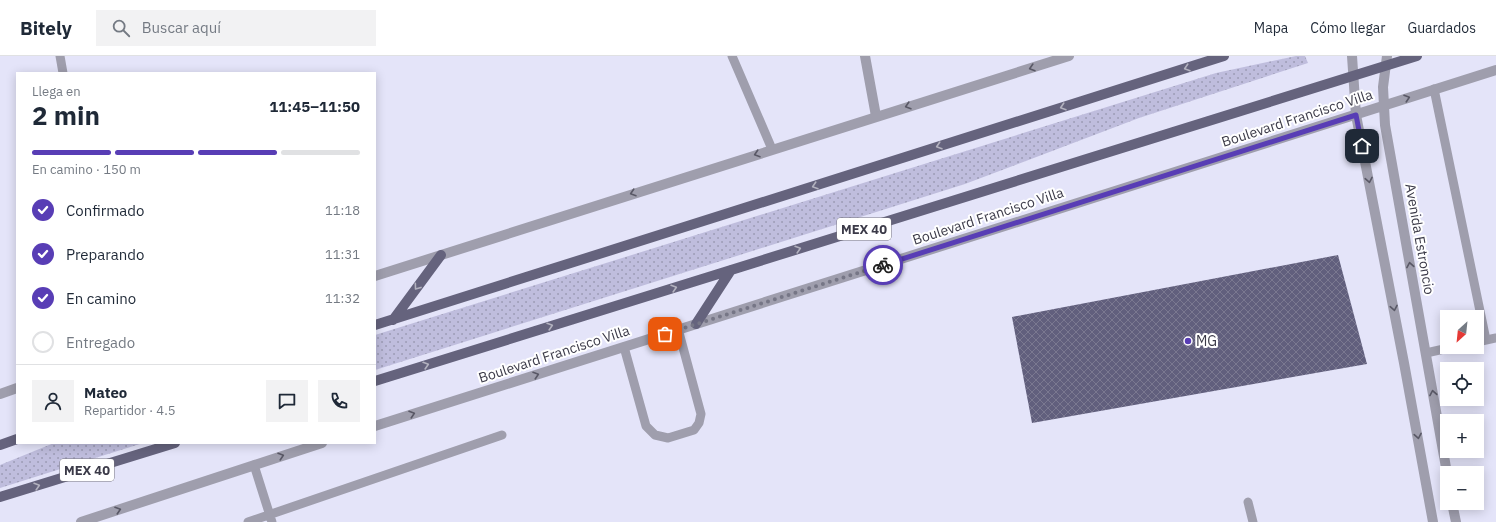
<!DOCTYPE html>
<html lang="es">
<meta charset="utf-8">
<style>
body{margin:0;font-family:"IBM Plex Sans",sans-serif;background:#f2f2f3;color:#1f2937;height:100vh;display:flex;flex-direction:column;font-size:15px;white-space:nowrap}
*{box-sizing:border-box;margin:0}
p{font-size:13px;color:#747a83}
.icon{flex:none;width:22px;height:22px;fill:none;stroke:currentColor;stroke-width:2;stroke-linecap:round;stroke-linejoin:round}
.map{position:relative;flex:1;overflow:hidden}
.details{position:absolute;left:16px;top:16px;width:360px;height:372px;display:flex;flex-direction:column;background:#fff;border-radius:0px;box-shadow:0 2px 10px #0003}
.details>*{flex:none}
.needle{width:26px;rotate:207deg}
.buttons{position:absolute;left:1440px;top:254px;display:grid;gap:8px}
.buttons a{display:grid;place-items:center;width:44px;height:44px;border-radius:0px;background:#fff;box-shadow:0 2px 10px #0003;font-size:20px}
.pin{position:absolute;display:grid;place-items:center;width:34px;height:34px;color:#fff;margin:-17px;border-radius:8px;box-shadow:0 2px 6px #0006}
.courier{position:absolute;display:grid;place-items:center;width:40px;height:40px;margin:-20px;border:3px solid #583db5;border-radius:50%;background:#fff;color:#222;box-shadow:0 1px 5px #0007}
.head em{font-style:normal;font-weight:800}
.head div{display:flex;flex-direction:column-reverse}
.head{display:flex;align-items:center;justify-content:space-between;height:68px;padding:0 16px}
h1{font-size:26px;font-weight:800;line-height:30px}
.bar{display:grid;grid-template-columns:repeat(4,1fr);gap:6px 4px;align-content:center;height:48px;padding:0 16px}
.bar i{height:5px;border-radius:3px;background:#e0e1e3}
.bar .selected{background:#583db5}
.bar p{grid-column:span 4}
.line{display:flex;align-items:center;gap:10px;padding:0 16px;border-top:1px solid #e0e1e3}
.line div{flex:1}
.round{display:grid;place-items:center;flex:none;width:42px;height:42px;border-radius:0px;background:#f2f2f3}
ol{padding:0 16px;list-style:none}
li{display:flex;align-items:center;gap:12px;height:44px}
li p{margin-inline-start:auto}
li .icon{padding:4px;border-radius:50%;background:#583db5;color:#fff;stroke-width:4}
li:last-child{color:#747a83}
li i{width:22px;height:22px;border:2px solid #e0e1e3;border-radius:50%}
header{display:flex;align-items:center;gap:24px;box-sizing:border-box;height:56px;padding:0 20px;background:#fff;border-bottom:1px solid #e0e1e3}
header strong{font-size:19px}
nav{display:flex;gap:22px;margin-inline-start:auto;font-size:14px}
.search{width:280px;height:36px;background:#f2f2f3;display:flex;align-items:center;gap:10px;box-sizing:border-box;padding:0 14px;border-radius:0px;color:#747a83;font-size:15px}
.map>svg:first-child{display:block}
.grass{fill:url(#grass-dots)}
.building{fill:url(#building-cross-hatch)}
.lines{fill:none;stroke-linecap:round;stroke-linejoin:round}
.service{stroke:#9f9ead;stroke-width:9}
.minor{stroke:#9f9ead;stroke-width:10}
.tertiary{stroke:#9f9ead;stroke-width:10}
.primary{stroke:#65637d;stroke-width:10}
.oneway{stroke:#595866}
.oneway2{stroke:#b2b1be}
.done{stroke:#767686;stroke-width:4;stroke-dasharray:0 7.2}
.route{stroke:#583db5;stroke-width:5}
.poi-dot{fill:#583db5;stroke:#fff;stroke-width:1.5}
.labels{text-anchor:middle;stroke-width:4;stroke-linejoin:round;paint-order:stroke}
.shield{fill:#fff;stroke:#76757f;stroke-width:1}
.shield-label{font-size:13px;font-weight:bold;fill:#3b3a48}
.street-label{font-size:14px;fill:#3b3a48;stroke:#fff}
.poi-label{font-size:14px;fill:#3b3a48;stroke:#fff;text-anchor:start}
</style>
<header>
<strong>Bitely</strong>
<div class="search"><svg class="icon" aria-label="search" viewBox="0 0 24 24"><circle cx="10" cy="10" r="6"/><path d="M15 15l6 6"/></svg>Buscar aquí</div>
<nav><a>Mapa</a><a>Cómo llegar</a><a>Guardados</a></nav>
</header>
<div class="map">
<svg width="1496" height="466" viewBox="0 0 1496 466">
<defs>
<pattern id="grass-dots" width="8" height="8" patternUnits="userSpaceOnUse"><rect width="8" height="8" fill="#bfbddd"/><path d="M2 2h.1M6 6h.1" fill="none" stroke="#9c9bb5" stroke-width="1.8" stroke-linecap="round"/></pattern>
<pattern id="building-cross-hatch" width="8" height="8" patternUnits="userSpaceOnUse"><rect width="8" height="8" fill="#615f7d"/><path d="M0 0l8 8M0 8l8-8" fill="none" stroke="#7a7890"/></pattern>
</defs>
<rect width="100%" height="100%" fill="#e4e4f9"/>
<path class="grass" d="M1296,0h9l3,7 -169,55 -174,66 -590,186v-35l841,-262z
M54,387h89l-143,45v-23z"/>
<path class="building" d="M1338,199l29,109 -335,59 -20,-106z"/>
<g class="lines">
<path class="service" d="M60,0l3,17
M732,0l40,93
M1434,33l52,251
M1477,286l19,-4
M624,291l22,79 9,9 13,3 26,-8 5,-7 2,-9 -23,-85
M1426,297l27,-6
M254,409l18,57
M1248,446l5,20
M248,466l254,-87"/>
<path class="minor" d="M865,0l11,60"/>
<path class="tertiary" d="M1352,0l4,59 48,248 29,159
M1387,0l-4,31 2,38 62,348
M375,220l694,-220
M0,338l17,-6
M375,370l1121,-356
M1452,447l4,19
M81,466l241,-79"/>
<path class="primary" d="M393,264l48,-65
M696,268l35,-54
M375,269l849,-269
M375,325l1042,-325
M0,389l17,-6
M0,441l175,-54"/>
</g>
<defs><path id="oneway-chevron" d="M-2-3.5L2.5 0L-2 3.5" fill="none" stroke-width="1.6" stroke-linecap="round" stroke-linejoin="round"/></defs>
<g class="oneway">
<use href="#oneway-chevron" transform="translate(1032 12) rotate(163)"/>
<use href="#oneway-chevron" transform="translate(1407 42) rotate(-18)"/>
<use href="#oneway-chevron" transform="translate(908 50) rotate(163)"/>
<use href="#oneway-chevron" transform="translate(757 98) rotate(162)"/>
<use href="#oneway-chevron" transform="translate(1369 124) rotate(79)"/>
<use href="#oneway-chevron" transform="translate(633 137) rotate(162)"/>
<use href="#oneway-chevron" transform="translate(1410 209) rotate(-100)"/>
<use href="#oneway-chevron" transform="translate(1394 252) rotate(79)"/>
<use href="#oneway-chevron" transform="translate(536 319) rotate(-18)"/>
<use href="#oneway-chevron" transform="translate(1433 337) rotate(-100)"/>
<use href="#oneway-chevron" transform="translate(412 358) rotate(-18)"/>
<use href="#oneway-chevron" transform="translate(1418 380) rotate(80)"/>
<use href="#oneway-chevron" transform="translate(281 400) rotate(-18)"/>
<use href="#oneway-chevron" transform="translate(118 454) rotate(-18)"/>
</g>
<g class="oneway2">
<use href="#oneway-chevron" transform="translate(1187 12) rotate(162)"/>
<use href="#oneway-chevron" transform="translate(1063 51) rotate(162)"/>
<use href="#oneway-chevron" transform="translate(939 90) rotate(162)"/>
<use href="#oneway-chevron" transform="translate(815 130) rotate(162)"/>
<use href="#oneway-chevron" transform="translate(798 193) rotate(-17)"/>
<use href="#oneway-chevron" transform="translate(417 231) rotate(126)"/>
<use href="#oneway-chevron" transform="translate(674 232) rotate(-17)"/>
<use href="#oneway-chevron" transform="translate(550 270) rotate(-17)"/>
<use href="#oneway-chevron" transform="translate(426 309) rotate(-17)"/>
<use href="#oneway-chevron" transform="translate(37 430) rotate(-17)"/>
</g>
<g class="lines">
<path class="done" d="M665,278l218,-69"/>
<path class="route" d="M883,209l473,-150 6,31"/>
</g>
<circle class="poi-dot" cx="1188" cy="285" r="4"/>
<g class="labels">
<g class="shield">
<rect x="837" y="162" width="54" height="22" rx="3"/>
<rect x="60" y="403" width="54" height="22" rx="3"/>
</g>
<g class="shield-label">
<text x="864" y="178">MEX 40</text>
<text x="87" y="419">MEX 40</text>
</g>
<g class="street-label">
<text transform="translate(1297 62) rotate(-18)" y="5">Boulevard Francisco Villa</text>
<text transform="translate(988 160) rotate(-18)" y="5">Boulevard Francisco Villa</text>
<text transform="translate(1420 183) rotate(80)" y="5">Avenida Estroncio</text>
<text transform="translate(554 298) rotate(-18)" y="5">Boulevard Francisco Villa</text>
</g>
<g class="poi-label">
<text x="1196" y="290">MG</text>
</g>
</g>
</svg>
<div class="buttons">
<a><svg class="needle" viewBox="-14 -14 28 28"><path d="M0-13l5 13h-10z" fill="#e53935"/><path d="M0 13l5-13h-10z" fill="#747a83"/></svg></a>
<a><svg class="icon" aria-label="locate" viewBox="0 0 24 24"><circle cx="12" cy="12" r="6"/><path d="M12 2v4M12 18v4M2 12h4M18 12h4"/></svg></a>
<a>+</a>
<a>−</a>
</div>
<div class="pin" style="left:665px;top:278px;background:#ea580c"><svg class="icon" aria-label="bag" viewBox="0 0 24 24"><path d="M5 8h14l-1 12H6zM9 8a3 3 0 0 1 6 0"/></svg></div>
<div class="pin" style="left:1362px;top:90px;background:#1f2937"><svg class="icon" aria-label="home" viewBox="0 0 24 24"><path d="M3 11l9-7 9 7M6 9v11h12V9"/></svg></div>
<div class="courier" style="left:883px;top:209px"><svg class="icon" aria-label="bike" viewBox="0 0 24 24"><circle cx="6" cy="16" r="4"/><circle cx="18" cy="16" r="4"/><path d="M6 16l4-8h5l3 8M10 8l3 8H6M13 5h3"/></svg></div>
<section class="details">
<div class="head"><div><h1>2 min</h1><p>Llega en</p></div><em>11:45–11:50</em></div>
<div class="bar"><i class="selected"></i><i class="selected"></i><i class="selected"></i><i></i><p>En camino · 150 m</p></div>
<ol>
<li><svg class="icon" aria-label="check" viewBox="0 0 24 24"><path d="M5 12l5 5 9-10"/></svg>Confirmado<p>11:18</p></li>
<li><svg class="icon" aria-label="check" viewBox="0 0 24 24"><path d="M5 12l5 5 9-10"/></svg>Preparando<p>11:31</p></li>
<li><svg class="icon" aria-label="check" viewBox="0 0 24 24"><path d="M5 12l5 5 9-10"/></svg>En camino<p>11:32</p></li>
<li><i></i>Entregado</li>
</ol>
<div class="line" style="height:72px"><a class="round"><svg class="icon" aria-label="person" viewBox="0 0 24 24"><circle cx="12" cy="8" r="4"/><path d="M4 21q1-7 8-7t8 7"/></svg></a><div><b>Mateo</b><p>Repartidor · 4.5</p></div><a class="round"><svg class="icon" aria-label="chat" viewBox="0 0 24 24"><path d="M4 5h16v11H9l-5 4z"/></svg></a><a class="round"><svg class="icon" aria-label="phone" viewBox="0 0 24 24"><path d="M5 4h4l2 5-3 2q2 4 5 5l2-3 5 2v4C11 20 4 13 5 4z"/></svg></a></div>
</section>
</div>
